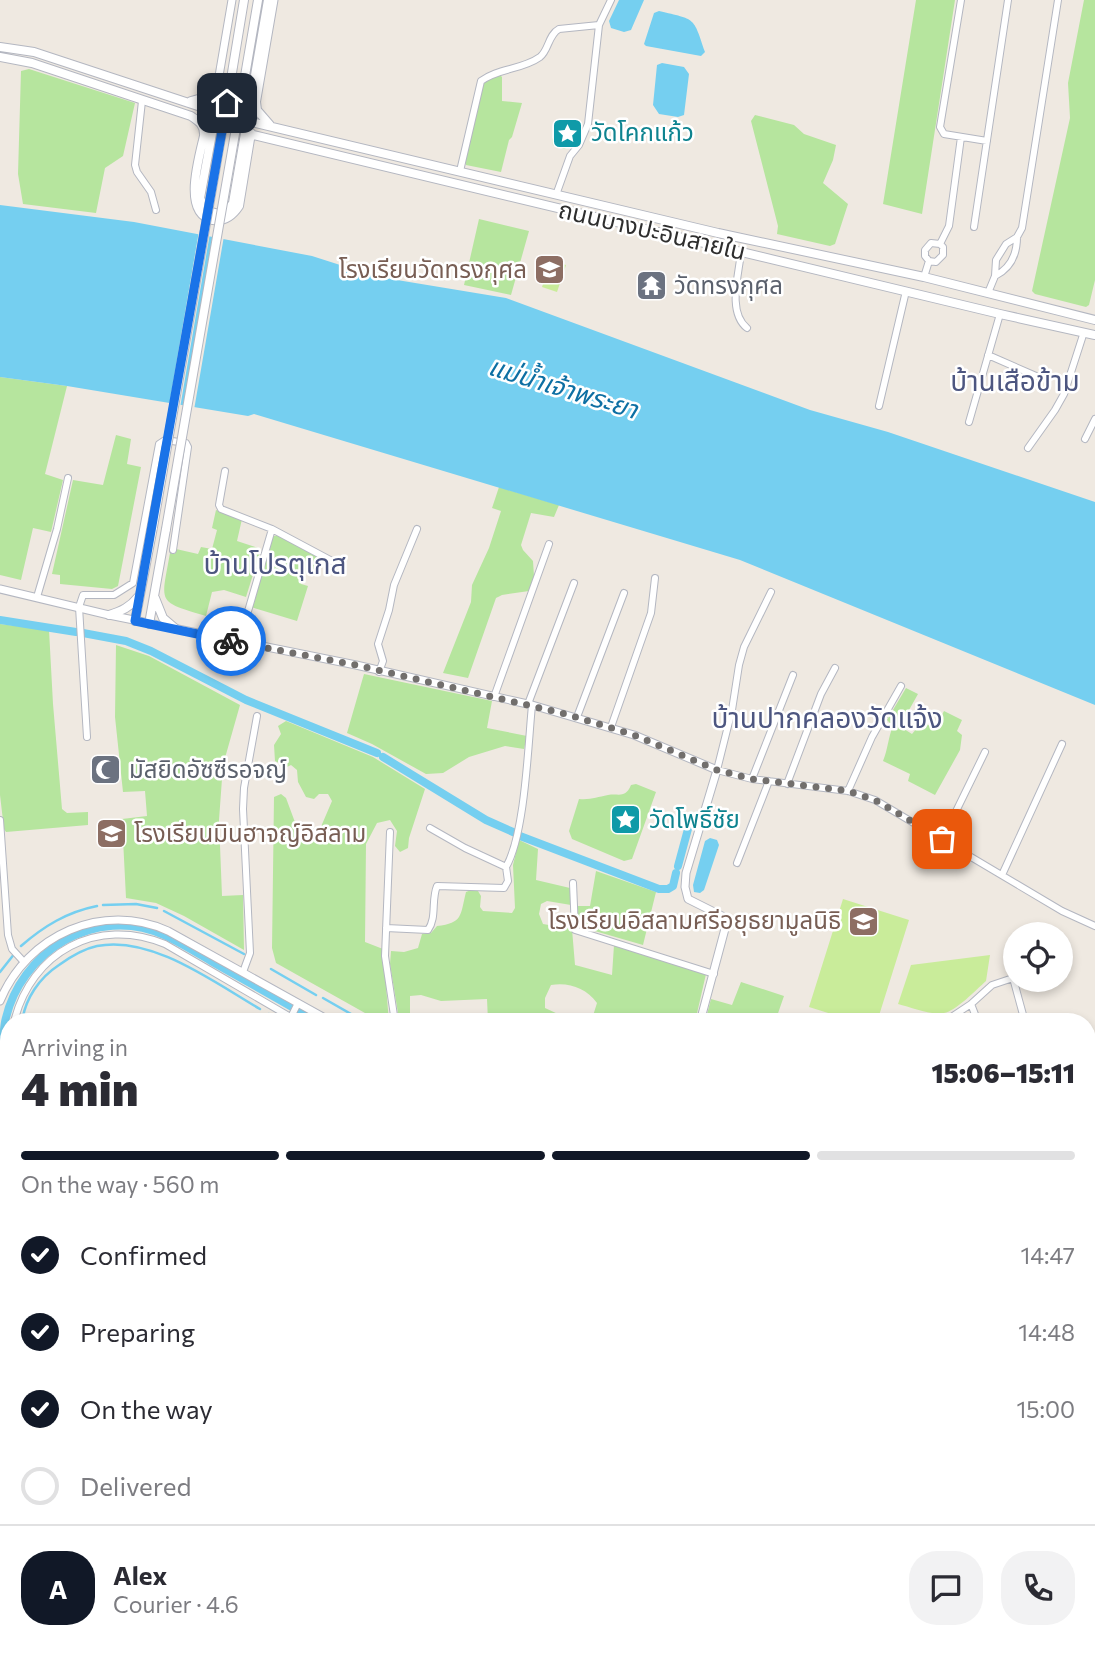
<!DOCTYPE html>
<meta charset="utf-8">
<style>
body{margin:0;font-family:Commissioner,"Noto Sans Thai",sans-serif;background:#f2f2f3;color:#2b2b33;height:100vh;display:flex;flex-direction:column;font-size:26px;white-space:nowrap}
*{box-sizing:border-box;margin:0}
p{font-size:23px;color:#7c7c81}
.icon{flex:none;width:38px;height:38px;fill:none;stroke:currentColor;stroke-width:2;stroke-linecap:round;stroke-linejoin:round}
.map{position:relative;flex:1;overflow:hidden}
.sheet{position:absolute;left:0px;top:1013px;width:1096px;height:653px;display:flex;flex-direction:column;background:#fff;border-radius:28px 28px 0 0;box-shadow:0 4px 10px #0003}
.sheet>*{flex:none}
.buttons{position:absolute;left:1003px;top:922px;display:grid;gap:14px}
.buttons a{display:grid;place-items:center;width:70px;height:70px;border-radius:50%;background:#fff;box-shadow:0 4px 10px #0003;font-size:35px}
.pin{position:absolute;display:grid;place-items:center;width:60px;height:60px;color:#fff;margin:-30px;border-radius:14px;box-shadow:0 4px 10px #0006}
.courier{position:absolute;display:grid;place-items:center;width:70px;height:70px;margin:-35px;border:5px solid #1a73e8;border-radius:50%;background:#fff;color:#222;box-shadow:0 2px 9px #0007}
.head em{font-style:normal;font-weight:800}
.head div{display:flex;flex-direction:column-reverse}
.head{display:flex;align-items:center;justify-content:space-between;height:119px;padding:0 21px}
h1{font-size:46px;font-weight:800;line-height:52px}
.bar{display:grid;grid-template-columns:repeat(4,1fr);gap:10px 7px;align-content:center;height:84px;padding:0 21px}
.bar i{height:9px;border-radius:5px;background:#e1e1e2}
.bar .current{background:#111827}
.bar p{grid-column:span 4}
.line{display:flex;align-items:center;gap:18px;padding:0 21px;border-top:2px solid #e1e1e2}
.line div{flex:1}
.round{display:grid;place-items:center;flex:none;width:74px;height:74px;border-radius:28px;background:#f2f2f3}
ol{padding:0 21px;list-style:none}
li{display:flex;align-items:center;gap:21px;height:77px}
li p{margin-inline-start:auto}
li .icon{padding:7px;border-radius:50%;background:#111827;color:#fff;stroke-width:4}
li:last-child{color:#7c7c81}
li i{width:38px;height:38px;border:4px solid #e1e1e2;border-radius:50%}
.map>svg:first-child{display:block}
.green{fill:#b6e59e}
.pitch{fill:#c9ec9a}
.water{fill:#75cff0}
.pier{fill:#efe9e1}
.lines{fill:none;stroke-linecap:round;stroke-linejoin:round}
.stream{stroke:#75cff0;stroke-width:2.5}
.canal{stroke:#75cff0;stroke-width:8}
.minor-casing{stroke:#b4b7c1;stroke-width:8}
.tertiary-casing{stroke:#b4b7c1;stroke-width:9}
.secondary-casing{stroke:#b4b7c1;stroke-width:10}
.minor{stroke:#fff;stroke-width:6}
.tertiary{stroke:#fff;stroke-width:7}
.secondary{stroke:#fff;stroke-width:8}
.secondary-bridge-casing{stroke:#b4b7c1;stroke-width:10;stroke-linecap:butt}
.secondary-bridge{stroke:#fff;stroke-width:8}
.done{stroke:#726f6d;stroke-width:7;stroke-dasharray:0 12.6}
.route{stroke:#1a73e8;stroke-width:9}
.labels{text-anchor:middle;stroke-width:5;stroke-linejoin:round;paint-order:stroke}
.culture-label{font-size:24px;fill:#0d838f;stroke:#fff;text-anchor:start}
.street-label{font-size:24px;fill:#2e2e2e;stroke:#fff}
.education-label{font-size:24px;fill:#785e54;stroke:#fff;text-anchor:end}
.worship-label{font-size:24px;fill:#5b616d;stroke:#fff;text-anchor:start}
.water-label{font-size:26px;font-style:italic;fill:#0d6fa3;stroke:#fff}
.quarter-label{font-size:28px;fill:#4d5680;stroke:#fff}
</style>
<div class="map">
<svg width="1095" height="1665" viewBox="0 0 1095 1665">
<rect width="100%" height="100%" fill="#efe9e1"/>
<path class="green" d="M916,0h39l-33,214 -39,-10z
M1084,0h11v280l-6,25 -3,2 -51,-13 -3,-3 38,-173 -2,-35z
M29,69l106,34 -12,53 -18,12 -9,45 -73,-9 -5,-30 3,-103z
M500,75l2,2v24l20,2 -10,34 -3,3 -8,32 -35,-7 -1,-3 17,-80z
M755,115l39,10 10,9 32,11 -3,15 -10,23 25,21 -13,40 -5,2 -53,-12 1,-8 -27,-105z
M564,123l13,5 1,4 -9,15 -5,2 -11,-4 -1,-5 7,-16z
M479,219l50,12 -18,64 -47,-10z
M0,377l67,9 -22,88 18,6 -12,52 -18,-4 -12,52 -21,-5z
M116,435l15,4 -4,25 14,3 -23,119 -6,3 -52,-5v-9l-8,-1 21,-94 30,5z
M499,487l60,18 -5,12 -23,-4 -10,32 2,5 10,11 1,15 -5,15 -27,4 -6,3 -28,80 -25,-5 28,-71 1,-17 17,-37 12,-37 -9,-3z
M216,510l26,9 -5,22 24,8 -15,48 -22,-7 -12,2 -6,24c-50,-15 -45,-12 -36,-63l5,1 1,-5 22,5 3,-7 11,2 5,-19 -5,-2z
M280,535l42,24 -7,17 -10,-3 -4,11 7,2 -11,35 -46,-14 19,-66 4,-5z
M0,624l49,6 4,74 9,105 5,4 21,-1v13l-82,7 -2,-3 -4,-34z
M116,645l33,11 91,49 -17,60 -4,55 3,76 21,-1 1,55 -60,-34 -28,-13 -30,-5 -4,-79 25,-3 -2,-25 -22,1 -8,-75z
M364,674l128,27 -5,27 40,8 -3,13 -19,-3 -36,11 -26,16 -17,1 -54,-30 -25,-11z
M906,688l12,6 -14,25v10l8,5 10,-12 13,6 9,-17 18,9 -5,11 5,4 -2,15 -25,45 -27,-14 2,-7 -27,-13c5,-12 5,-23 10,-35l-6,-6z
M286,721l87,36 52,32 -16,49 -1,10 -8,4 -5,-6 2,-15 -7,-11 -13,3 -11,21 -1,98 18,7 6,73h-8l-105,-59 -4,-15 2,-151 7,-3 5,4 13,35 8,4 13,-8 12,-28 -4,-7h-9l-5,5 -8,-2 -8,-15 -1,-12 -6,-5 -4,2 -12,-6 -1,-16 7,-11 -3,-8z
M636,784l20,8 -24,67 -8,2 -52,-22 -3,-8 10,-32c12,1 18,-2 29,-4 11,-2 17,4 23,-10z
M519,840l19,9 -2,31 34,8 1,17 -24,-4 -6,3 -2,10 4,10 29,5 3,36 37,10 2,-30 92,29 -11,48 -25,-7 -3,7h-76l6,-19c-11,-15 -28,-21 -46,-18l-6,13v10l13,6 -1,8h-71l2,-1 -1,-22 -46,2 -20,-6 -11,1v19l-7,2 -5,-4 -8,-49 1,-13 13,1 14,-4 4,-14 9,-1 6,-7c26,-3 23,-10 29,-34l5,-2 7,1 3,5 -1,11 3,4 29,2 3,-5 -2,-43z
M596,871l60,21 -13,53 -62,-18 -3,-3v-18h12z
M741,982l43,14 -9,26h-70l6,-23 21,6z
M159,1657h78l1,8h-78z
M283,1657h183l4,8h-185z
M528,1657h59l3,8h-78l8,-7z"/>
<path class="pitch" d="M551,260l15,5 -9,27 -15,-5z
M843,899l66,21 -32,102h-20l-48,-15z
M990,955l-4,26c-10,9 -30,30 -42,32 -11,3 -34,-6 -46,-9l13,-39z"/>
<path class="water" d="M619,0h25l-13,30 -7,2 -13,-4 -2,-7z
M659,11c37,9 34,5 46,41l-4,4 -55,-10 -2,-2 10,-31z
M662,63l22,4 5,7 -5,41 -6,2 -19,-3 -6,-9 4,-40z
M0,205l134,17 178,34 50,16 29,7 115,19 304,112 78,22 207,70v203l-355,-145 -486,-146 -6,2 -181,-30 -67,-9z
M710,838l7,2 2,5 -15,45 -4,3 -6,-1 -1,-7 12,-44z"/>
<path class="pier" d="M199,231l11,2 -30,175 -11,-2z
M213,234l11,2 -30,174 -11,-2z"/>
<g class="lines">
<path class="stream" d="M103,905l33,-1 21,4
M164,911l80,43
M21,946c23,-20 46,-34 76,-40
M271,969l45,26
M0,972l15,-19
M323,998l42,24
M269,1014l14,7
M22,1022c3,-23 17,-44 37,-57 11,-8 24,-16 38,-19 55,-11 118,37 163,63
M0,1305l3,34
M4,1348l2,18
M7,1377l2,21
M33,1657v8
M77,1657l1,8"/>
<path class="canal" d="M0,620l76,12
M83,633l43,8 25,10 95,49 131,53
M383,757l103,63 27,12
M520,836l139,53h9l5,-3 3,-13
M678,866l10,-37
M1087,1053l8,-5
M9,1118c-3,-31 -9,-65 -4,-96 14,-70 91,-118 159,-87 18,8 35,19 52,29 34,19 68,38 102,58
M1087,1170h8
M0,1349h4
M0,1560l9,-4
M59,1657l1,8
M498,1665l9,-8"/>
<defs>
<path id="minor" d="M961,0l-21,127 4,7 43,7
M142,101l-7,64 2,7 14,20 5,18
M460,171l21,-90c17,-13 41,-11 59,-24 9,-7 8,-22 19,-28l40,-4
M556,195l14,-39 9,-11 9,-21 11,-99 12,-25
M974,227l34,-227
M940,244l9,-18 12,-89
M741,252c-2,22 -14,60 6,76
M929,261l7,1 7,-7v-8l-3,-3
M995,276c16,-8 22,-22 22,-39
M924,277l5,-16 -4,-5v-6l6,-7 9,1
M988,293l7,-17 1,-16 10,-16 11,-7 5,-9 36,-228
M988,355l48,21
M879,406l27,-115
M969,422l31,-108
M1085,439l10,-20
M1028,448l27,-38 9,-16 20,-62
M225,471l-6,34 2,4 51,20 60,32
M771,592l-27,55 -5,18 -7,45 -15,60 35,9 96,12 27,9 187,111 33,15
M37,597l20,-68 11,-51
M239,642l33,-113
M379,672l4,-11 -5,-17 11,-34 5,-25 23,-56
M494,697l55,-153
M528,704l46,-121
M577,717l47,-124
M611,727l40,-114 4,-35
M87,737l-8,-130 4,-12h31l19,-12 26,-139 6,-4 21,3 2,4 -15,103
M752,779l41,-104
M787,784l34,-90 14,-26
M848,791l24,-54 29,-51
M0,820l8,115 4,14 11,12
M430,828l35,20 41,19
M390,832l-5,124 10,66
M942,840l43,-88
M737,863l32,-82
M506,867c19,-33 22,-121 26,-162
M1002,875l60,-131
M573,883l2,47 139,44
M386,928l42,2c9,-12 3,-30 9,-44l67,2 4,-7 -2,-14
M243,972l7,-19 -7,-144 1,-21 13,-72
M971,1004l7,18
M291,1017l7,-14
M14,1022c17,-70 83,-106 151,-78l134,78
M944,1022l27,-18 21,-19 21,-7 12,44
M1087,1136l8,-3
M1087,1285l2,-16
M1087,1327l8,1
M1087,1400l8,2
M1087,1452l8,-17
M0,1547l9,-3
M1087,1617l8,3
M65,1657v8
M930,1665l1,-8
M959,1665l1,-8
M991,1665l1,-8"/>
<path id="tertiary" d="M213,111l19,-111
M253,122l21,-122
M0,589l109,26 247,50 176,40 102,30 83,35 -31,103 -1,14 3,12 34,17 4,9 -26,97
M0,1001c27,-66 103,-100 168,-70l164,91
M0,1159l9,94
M1087,1307l8,2
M47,1657v8"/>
<path id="secondary" d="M0,47l34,5 179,59
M0,57l32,6 159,53c7,5 13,8 13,18
M191,101l18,-5 9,-12
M256,102l1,8 13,15
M227,103l17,-103
M240,105l18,-105
M213,111v17l-13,70c5,17 23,21 33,5l35,-203
M210,117l-4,10c-4,22 -27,86 7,93 12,2 20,-5 26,-14l12,-73
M247,121l471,112 206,44 171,43
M245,133l755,181 95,21
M155,598l8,20 13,11
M109,615c13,-4 21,-8 29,-18
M135,621l18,-94
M149,624l17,-95"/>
</defs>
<use href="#minor" class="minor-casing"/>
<use href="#tertiary" class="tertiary-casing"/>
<use href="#secondary" class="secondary-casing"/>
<use href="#minor" class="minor"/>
<use href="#tertiary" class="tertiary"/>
<use href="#secondary" class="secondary"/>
<defs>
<path id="secondary-bridge" d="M153,527l74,-424
M166,529l74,-424"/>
</defs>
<use href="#secondary-bridge" class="secondary-bridge-casing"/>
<use href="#secondary-bridge" class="secondary-bridge"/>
</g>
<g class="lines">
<path class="done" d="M231,641l125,24 210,49 68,21 83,35 35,9 96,12 27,9 67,39"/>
<path class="route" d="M227,103l-92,518 96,20"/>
</g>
<defs>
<symbol id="sight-square" viewBox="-11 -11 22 22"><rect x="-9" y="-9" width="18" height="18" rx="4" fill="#0f9aa8" stroke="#fff"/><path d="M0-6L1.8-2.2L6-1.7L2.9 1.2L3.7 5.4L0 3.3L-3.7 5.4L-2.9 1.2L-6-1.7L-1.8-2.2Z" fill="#fff"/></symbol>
<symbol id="school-square" viewBox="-11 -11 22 22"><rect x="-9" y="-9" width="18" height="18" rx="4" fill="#8d6e63" stroke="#fff"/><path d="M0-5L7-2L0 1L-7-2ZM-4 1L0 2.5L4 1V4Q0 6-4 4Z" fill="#fff"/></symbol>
<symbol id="temple-square" viewBox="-11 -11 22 22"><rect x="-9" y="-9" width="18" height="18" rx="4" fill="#6b7280" stroke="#fff"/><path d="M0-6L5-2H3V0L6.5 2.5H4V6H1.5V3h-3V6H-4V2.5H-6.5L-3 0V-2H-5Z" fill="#fff"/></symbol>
<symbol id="mosque-square" viewBox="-11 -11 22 22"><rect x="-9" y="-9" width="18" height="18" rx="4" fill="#6b7280" stroke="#fff"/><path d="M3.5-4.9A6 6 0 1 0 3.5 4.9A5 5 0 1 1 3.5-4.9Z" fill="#fff"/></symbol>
</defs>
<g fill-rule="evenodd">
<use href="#sight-square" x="550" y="116" width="35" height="35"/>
<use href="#school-square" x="532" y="252" width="35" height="35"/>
<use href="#temple-square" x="634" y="268" width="35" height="35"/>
<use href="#mosque-square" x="88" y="752" width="35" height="35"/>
<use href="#sight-square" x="608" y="802" width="35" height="35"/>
<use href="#school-square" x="94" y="816" width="35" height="35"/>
<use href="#school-square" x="846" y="904" width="35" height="35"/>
</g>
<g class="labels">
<g class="culture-label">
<text x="591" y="141">วัดโคกแก้ว</text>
<text x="649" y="828">วัดโพธิ์ชัย</text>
</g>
<g class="street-label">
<text transform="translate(652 231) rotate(13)" y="8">ถนนบางปะอินสายใน</text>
</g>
<g class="education-label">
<text x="527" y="278">โรงเรียนวัดทรงกุศล</text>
<text x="134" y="842" text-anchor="start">โรงเรียนมินฮาจญ์อิสลาม</text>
<text x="841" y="929">โรงเรียนอิสลามศรีอยุธยามูลนิธิ</text>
</g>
<g class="worship-label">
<text x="674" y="294">วัดทรงกุศล</text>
<text x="129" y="778">มัสยิดอัซซีรอจญ์</text>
</g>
<g class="water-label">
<text transform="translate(563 388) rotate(17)" y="9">แม่น้ำเจ้าพระยา</text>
</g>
<g class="quarter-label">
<text x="1015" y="391">บ้านเสือข้าม</text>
<text x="275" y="574">บ้านโปรตุเกส</text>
<text x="827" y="728">บ้านปากคลองวัดแจ้ง</text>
</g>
</g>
</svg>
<div class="buttons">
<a><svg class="icon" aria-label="locate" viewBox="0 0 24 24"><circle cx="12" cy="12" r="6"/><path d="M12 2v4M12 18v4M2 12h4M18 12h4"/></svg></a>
</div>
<div class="pin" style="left:942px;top:839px;background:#ea580c"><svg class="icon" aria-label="bag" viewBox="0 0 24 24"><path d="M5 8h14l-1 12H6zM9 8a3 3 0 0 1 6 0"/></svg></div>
<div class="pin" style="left:227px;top:103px;background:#1f2937"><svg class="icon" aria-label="home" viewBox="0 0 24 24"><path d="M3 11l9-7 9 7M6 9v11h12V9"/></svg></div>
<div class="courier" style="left:231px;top:641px"><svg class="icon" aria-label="bike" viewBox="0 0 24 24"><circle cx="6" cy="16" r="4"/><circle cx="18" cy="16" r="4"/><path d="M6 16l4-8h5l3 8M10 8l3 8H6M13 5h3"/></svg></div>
<section class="sheet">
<div class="head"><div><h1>4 min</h1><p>Arriving in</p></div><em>15:06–15:11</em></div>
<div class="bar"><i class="current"></i><i class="current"></i><i class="current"></i><i></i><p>On the way · 560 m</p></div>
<ol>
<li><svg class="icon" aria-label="check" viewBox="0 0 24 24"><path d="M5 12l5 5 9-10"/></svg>Confirmed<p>14:47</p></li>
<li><svg class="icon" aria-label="check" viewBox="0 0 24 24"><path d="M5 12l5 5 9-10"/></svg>Preparing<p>14:48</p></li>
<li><svg class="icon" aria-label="check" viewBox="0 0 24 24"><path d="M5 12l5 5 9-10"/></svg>On the way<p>15:00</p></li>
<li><i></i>Delivered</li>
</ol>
<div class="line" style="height:126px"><b class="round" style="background:#111827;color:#fff">A</b><div><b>Alex</b><p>Courier · 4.6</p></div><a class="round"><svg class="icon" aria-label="chat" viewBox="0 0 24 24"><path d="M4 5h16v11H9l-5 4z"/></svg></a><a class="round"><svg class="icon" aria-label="phone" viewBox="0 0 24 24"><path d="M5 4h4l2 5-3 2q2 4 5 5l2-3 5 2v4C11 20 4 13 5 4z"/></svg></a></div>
</section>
</div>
